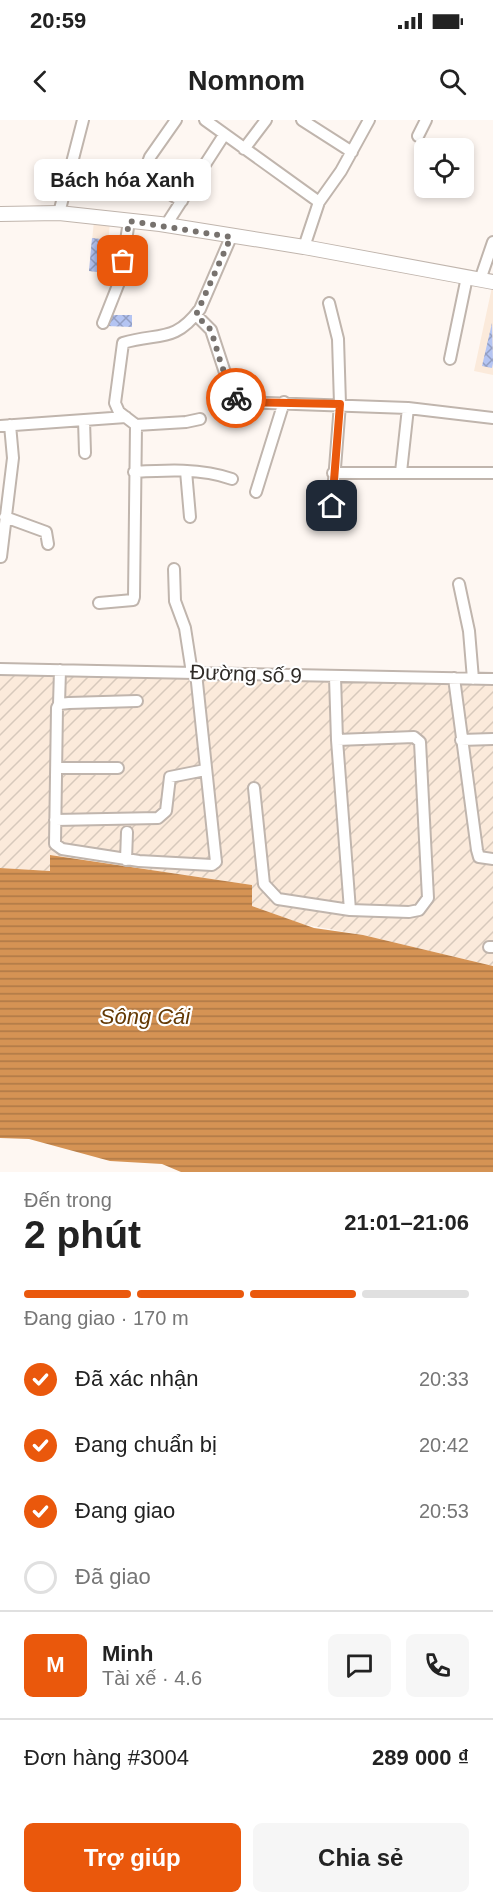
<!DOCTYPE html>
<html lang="vi">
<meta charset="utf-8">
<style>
body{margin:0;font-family:Arial,sans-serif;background:#f6f6f6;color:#222;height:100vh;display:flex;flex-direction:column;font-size:22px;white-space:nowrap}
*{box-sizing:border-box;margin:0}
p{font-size:20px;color:#767676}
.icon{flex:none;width:33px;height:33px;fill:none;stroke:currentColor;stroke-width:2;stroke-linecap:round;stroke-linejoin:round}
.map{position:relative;height:1052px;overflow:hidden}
.panel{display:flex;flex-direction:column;background:#fff;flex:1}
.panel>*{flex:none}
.controls{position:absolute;left:414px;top:18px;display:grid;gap:12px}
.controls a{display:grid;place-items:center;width:60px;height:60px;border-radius:9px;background:#fff;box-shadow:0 3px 9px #0003;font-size:30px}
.pin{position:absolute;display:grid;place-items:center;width:51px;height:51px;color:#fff;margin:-26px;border-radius:12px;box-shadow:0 3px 9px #0006}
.courier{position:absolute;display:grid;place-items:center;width:60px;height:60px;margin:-30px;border:4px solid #ea580c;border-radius:50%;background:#fff;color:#222;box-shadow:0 2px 8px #0007}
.bubble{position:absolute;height:42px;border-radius:9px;background:#fff;box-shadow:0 3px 9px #0003;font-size:20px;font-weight:700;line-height:42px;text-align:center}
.summary em{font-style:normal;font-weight:700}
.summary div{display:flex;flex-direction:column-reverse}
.summary{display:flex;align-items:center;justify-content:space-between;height:102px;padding:0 24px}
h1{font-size:39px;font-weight:700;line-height:45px}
.bar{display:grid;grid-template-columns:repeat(4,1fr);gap:9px 6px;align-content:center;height:72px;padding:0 24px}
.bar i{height:8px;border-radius:4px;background:#e0e0e0}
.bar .active{background:#ea580c}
.bar p{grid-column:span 4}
.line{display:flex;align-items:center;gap:15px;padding:0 24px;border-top:2px solid #e0e0e0}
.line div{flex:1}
.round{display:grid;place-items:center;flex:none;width:63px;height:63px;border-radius:9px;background:#f6f6f6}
ol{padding:0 24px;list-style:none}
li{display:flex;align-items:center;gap:18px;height:66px}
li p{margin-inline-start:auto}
li .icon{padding:6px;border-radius:50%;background:#ea580c;color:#fff;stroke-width:4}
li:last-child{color:#767676}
li i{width:33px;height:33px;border:3px solid #e0e0e0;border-radius:50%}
.cta{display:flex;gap:12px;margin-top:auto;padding:12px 24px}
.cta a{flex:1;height:69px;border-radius:9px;background:#ea580c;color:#fff;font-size:24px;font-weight:700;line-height:69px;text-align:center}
.cta a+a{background:#f6f6f6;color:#222}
.status{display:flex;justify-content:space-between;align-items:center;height:42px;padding:0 30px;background:#fff;direction:ltr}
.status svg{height:16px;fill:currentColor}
header{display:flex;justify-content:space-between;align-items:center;height:78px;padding:0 24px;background:#fff;font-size:27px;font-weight:700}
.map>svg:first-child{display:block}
.built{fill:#fbeadb}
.industrial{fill:url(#industrial-furrows)}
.water{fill:url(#water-rules)}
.building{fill:url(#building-cross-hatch)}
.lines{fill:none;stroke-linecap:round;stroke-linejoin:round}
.minor-casing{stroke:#c0b5ad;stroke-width:14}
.major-casing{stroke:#c0b5ad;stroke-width:16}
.minor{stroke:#fff;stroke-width:10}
.major{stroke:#fff;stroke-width:14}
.done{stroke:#77726e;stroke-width:6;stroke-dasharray:0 10.8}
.route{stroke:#ea580c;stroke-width:8}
.labels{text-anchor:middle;stroke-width:4.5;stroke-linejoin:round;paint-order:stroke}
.street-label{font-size:21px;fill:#2f2b27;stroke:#fff}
.water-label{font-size:22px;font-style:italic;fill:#643904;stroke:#fff}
</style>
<div class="status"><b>20:59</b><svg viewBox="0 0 49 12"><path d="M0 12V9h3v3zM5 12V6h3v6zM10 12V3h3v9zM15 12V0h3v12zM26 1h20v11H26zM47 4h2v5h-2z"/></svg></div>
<header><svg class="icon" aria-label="back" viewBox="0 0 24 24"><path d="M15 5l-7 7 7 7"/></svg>Nomnom<svg class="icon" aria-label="search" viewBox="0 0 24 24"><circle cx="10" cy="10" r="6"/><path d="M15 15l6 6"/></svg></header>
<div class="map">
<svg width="493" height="1052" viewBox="0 0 493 1052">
<defs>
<pattern id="industrial-furrows" width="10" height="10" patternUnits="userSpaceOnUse" patternTransform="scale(1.5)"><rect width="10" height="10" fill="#fbeadb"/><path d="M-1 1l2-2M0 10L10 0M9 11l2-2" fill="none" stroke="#d7c9bc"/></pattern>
<pattern id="water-rules" width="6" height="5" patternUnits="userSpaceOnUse" patternTransform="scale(1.5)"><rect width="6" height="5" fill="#d59354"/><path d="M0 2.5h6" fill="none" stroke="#ad7846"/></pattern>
<pattern id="building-cross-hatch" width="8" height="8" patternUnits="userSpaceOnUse" patternTransform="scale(1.5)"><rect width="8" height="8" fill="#b4c4f2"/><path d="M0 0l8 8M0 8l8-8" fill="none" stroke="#939fc4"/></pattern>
</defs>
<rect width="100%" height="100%" fill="#fef7f2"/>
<path class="built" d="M94,101l16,2 -5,50 -16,-2z
M492,167h1v88l-19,-4z"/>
<path class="industrial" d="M0,552l493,10v284l-130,-31 -62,-11 -49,-18v-21l-201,-30 -1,16 -50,-3z"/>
<path class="water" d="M50,735l202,30v21l62,22 49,7 130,31v206h-312l-19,-8 -52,-3 -81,-22 -29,-1v-270l50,3z"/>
<path class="building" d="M92,118l17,2 -4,33 -16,-2z
M106,195h26v12l-26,-1z
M492,203l1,40 -1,5 -10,-2z"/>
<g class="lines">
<defs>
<path id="minor" d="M176,0l-26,37 -6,16 4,8 34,20
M205,0l114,82 22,-31 28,-51
M302,0l50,32
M418,16l8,-16
M244,29l22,-29
M59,93l24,-93
M166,105l58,-90
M304,127l15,-45
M480,160l13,-38
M329,183l9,36 2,65 -8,102
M196,195l15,15 22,67 9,5 166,6 85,10
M103,203l17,-43 9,-59
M450,239l17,-82
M84,300l1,33
M136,305l50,-3 14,-3
M0,306l126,-9
M186,351l4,46
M134,352c32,-2 67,-4 98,7
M401,352l7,-64
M333,353h160
M256,372l28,-90
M5,397l41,15 2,12
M1,437l12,-99 -3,-33
M174,449l1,32 10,27 7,45
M459,464l10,47 4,48
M99,483l34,-3 1,-3 2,-172 -17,-13 -4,-9 8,-60c35,-11 51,1 77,-34l31,-72
M0,549l493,10
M335,557l2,63 13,170 59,2 10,-2 9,-12 -8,-156 -6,-5 -77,3
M454,558l23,172 2,7 14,2
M137,581l-68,2 -10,1 -2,4 -2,136 7,5 77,12 73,4 4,-3 -20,-189
M59,584l1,-34
M461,620l32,-1
M56,648h62
M254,668l10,96 14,15 72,11
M55,700l103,-2 8,-7 4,-34 35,-7
M126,740l1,-28
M489,827h4"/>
<path id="major" d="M0,94l59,-1 101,11 144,23 189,35"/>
</defs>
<use href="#minor" class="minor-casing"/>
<use href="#major" class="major-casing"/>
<use href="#minor" class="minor"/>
<use href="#major" class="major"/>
</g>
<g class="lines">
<path class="done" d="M123,141l6,-40 102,16 -35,78 15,15 11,37 14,31"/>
<path class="route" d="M236,278l6,4 98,2 -8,102"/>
</g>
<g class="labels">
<g class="street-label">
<text transform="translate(246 554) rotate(2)" y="7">Đường số 9</text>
</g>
<g class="water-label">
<text x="145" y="904">Sông Cái</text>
</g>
</g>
</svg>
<div class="controls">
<a><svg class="icon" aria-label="locate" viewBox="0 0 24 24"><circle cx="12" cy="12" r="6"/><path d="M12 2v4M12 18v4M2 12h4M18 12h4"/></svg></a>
</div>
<div class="pin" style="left:123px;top:141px;background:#ea580c"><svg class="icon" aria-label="bag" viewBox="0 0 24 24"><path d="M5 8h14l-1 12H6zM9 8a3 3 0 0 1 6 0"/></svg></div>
<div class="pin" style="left:332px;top:386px;background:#1f2937"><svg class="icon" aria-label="home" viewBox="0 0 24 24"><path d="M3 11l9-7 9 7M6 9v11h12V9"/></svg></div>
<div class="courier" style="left:236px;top:278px"><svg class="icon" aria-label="bike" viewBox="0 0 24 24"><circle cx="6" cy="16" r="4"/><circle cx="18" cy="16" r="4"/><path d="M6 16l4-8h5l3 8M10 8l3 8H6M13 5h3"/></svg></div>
<div class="bubble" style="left:34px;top:39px;width:177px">Bách hóa Xanh</div>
</div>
<section class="panel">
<div class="summary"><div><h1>2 phút</h1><p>Đến trong</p></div><em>21:01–21:06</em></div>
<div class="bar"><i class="active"></i><i class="active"></i><i class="active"></i><i></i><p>Đang giao · 170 m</p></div>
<ol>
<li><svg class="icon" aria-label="check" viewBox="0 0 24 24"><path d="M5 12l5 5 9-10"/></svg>Đã xác nhận<p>20:33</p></li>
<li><svg class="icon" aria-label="check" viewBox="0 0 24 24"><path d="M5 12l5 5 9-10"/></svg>Đang chuẩn bị<p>20:42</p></li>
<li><svg class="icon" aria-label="check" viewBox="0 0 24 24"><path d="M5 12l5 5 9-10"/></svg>Đang giao<p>20:53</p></li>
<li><i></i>Đã giao</li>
</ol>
<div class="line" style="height:108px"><b class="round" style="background:#ea580c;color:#fff">M</b><div><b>Minh</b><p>Tài xế · 4.6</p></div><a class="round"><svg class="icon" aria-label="chat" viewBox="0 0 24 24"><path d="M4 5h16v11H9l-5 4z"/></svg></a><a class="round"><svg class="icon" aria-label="phone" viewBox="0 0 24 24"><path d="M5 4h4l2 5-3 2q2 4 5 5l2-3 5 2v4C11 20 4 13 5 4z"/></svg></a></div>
<div class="line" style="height:78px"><div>Đơn hàng #3004</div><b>289 000 ₫</b></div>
<div class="cta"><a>Trợ giúp</a><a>Chia sẻ</a></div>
</section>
